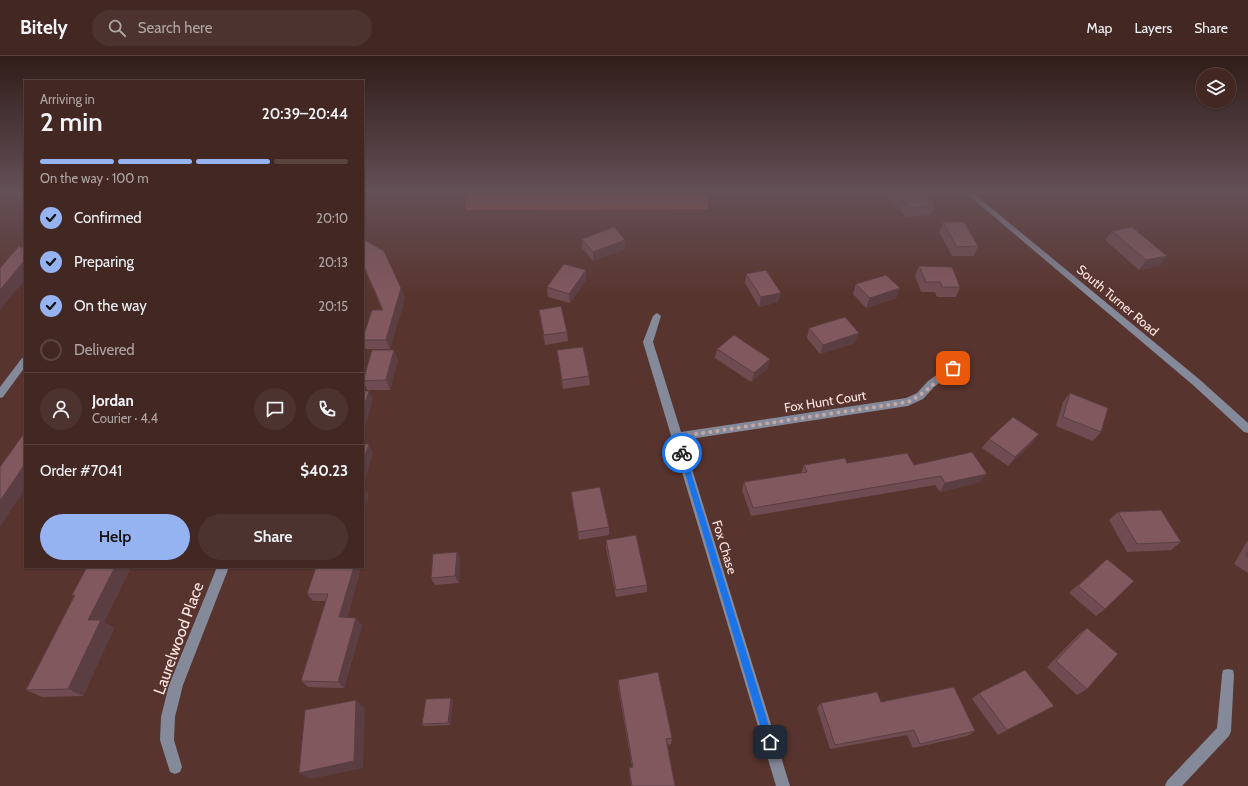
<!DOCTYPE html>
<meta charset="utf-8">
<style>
body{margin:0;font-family:Cabin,sans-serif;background:#4c332f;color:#f1f3f6;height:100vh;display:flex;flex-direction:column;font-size:15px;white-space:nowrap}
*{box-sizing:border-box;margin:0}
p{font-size:13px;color:#aea5a5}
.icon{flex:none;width:22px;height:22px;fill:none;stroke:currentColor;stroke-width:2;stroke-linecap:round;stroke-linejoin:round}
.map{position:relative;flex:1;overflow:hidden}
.sheet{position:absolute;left:24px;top:24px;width:340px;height:488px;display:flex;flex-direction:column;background:#422722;border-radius:0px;box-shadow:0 1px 3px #0004,0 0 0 1px #5a4440}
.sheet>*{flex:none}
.tools{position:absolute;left:1196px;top:12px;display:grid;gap:8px}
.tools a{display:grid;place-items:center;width:40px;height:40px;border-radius:50%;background:#422722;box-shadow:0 1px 3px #0004,0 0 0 1px #5a4440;font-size:20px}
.pin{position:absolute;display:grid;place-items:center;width:34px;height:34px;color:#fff;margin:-17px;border-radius:8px;box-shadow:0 2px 6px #0006}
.courier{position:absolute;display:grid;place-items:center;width:40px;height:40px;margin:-20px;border:3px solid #1a73e8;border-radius:50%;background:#fff;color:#222;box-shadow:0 1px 5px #0007}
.overview em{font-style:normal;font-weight:600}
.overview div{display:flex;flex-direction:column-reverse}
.overview{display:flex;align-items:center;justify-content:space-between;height:68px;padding:0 16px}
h1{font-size:26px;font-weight:600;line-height:30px}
.bar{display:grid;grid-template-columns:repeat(4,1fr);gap:6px 4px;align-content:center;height:48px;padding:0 16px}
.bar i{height:5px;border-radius:3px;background:#5a4440}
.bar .active{background:#95b2f1}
.bar p{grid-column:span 4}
.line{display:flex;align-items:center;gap:10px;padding:0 16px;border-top:1px solid #5a4440}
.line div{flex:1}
.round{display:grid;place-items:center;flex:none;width:42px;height:42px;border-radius:21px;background:#4c332f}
ol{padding:0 16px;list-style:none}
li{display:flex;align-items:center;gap:12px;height:44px}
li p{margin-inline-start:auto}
li .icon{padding:4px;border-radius:50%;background:#95b2f1;color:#111;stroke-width:4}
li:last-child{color:#aea5a5}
li i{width:22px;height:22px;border:2px solid #5a4440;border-radius:50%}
.button{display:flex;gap:8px;margin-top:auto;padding:8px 16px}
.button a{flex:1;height:46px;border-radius:24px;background:#95b2f1;color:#111;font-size:16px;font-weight:600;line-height:46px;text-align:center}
.button a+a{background:#4c332f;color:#f1f3f6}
header{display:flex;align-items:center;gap:24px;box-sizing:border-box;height:56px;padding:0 20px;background:#422722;border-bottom:1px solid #5a4440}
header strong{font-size:19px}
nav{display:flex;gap:22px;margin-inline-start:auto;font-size:14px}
.search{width:280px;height:36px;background:#4c332f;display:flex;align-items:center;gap:10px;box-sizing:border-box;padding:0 14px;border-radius:22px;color:#aea5a5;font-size:15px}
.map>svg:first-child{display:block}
.forest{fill:#9f4c3f}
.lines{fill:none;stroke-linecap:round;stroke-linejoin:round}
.minor{fill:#858a9a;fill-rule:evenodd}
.wall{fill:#6f4c51}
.shaded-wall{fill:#5a3e42}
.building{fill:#81585e;stroke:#5a3e42}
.route{fill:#1a73e8}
.done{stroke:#c5a8a4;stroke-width:4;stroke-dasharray:0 7.2}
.labels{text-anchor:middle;stroke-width:3;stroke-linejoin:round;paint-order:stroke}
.street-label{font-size:13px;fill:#ffe7e3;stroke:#58342e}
.near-street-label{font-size:16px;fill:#ffe7e3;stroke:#58342e}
</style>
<header>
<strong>Bitely</strong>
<div class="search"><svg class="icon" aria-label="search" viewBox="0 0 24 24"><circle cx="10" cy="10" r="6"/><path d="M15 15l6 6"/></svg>Search here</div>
<nav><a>Map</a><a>Layers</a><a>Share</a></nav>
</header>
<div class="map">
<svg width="1248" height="730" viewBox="0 0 1248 730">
<rect width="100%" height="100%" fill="#58342e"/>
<path class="forest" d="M465,137h241l3,16 -243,1z"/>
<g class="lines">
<path class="minor" d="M966,137h7l226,186 49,44v10l-4,-1 -51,-47z
M657,257l4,3 -8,26 28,90 225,-34 11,-5 11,-12 33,-23 3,-1 5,3 -35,27 -11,12 -15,7 -225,34 107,346h-14l-133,-444 10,-26z
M25,301v10l-22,30 -3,1v-11l22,-29z
M217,511h12l-46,118 -8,32 -1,23 8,27 -2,5 -5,2 -5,-2 -10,-32 1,-23 8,-32z
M1228,613l5,1 1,5 -3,56 -2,5 -47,50h-17l2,-5 50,-53 5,-53 1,-5z"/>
</g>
<path class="wall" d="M887,137h38l10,12 -4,10 -26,2z
M943,166l35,24 -4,10h-22l-13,-24z
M1112,175l48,35 -21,4 -34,-30z
M363,183l42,59 -15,51h-24l-3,-7v-5l19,-27 -17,-40 -2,-1z
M582,183l43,1v9l-32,12 -11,-13z
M919,210l41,21 -4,10h-19l-2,-5h-14l-6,-16z
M586,214v10l-16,23 -22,-6 -1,-10z
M746,218l32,28 -19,5 -14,-24z
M856,228l44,4 -4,10 -30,10 -13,-14z
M539,254l28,22 1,9 -23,4z
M809,272l46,15 -35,11 -13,-16z
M717,293l51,19 -17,14 -36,-24z
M557,294l32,26 1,9 -27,4z
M398,303l-8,31h-23l-4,-9v-2z
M1070,337l31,39 -8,9 -37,-15 7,-24z
M989,383l43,4 -24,23 -26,-18z
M847,407l67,2 66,17 -40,10 -5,-7 -184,31 -9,-26 2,-8 57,-9 3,-8z
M571,436l38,35v8l-30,5z
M1118,456l63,30 -10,8 -44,2 -18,-32z
M606,484l41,45v7l-31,5 -10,-49z
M1247,485h1v32l-14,-9z
M457,496l3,8 -1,23 -24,2 -4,-7z
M1107,503l-2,50 -9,7 -27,-23z
M87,511h44l-27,55 10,6 -31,68 -41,1 -16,-7 48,-94 -2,-1z
M361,511l-14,51 15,7 -18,63 -36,-1 -7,-6 25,-80h-13l-6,-7z
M1087,572v61l-10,6 -30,-28 31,-32z
M618,624l54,58 -1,6 -4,1 8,41h-44l-2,-13v-5l3,-1 -14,-80z
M979,637l65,18 -46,24 -26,-36z
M451,642l2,3 -3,24 -26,1 -2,-2z
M881,646l94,29 -8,5 -54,12 -6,-13 -77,14 -13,-41 4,-5z"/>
<path class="shaded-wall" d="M625,184v9l-32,12v-9z
M1167,200l-7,10 -21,4 7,-10z
M25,204v20l-25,30v-20z
M586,214v10l-16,23 -1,-9z
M401,232l4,10 -15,51 -4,-9z
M900,232l-4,10 -30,10 4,-10z
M781,237l-3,9 -19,5 2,-10z
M859,277l-4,10 -35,11 3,-9z
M394,294l4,9 -8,31 -4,-10z
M770,303l-2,9 -17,14 3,-9z
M369,335l4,9 -10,34v-24z
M1039,378l-7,9 -24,23 7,-9z
M369,388l4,9 -10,34v-25z
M25,408v25l-25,38v-26z
M987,418l-7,8 -40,10 5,-9z
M364,431l5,8 -6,20v-25z
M457,496l3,8 -1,23 -4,-7z
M115,511h16l-27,55 10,6 -31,68 -15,-7 20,-69z
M354,511h7l-16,57 -6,-7z
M356,562l6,7 -18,63 -6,-6z
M451,642l2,3 -3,24 -2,-2z
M356,644l9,8 -2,60 -52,11 -12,-6z"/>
<path class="building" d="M898,137h27l10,12 -26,3z
M943,166h21l14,24 -21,1z
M614,171l11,13 -32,12 -11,-13z
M1132,171l35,29 -21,4 -34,-29z
M363,183l21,12 17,37 -15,52h-23v-3l9,-27h11l-20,-46z
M25,187v17l-25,30v-22l19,-22 2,2z
M564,208l22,6 -17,24 -22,-7z
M919,210l33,1 8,20h-18l-2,-5h-14z
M766,214l15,23 -20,4 -15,-23z
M886,219l14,13 -30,10 -14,-14z
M561,250l6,26 -23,3 -5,-25z
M845,261l14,16 -36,12 -14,-17z
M734,279l36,24 -16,14 -37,-24z
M583,291l6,29 -27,4 -5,-30z
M372,294h22l-8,30 -23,1z
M363,335h6l-6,19z
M1070,337l38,15 -7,24 -38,-15z
M1013,361l26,17 -24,23 -26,-18z
M25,376v32l-25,37v-34z
M363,388h6l-6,18z
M972,396l15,22 -42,9 -4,-7 -188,32 -9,-26 63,-10 -3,-7 41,-7 2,5 60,-10 7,12z
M600,431l9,40 -31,5 -7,-40z
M1161,454l20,32 -44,2 -19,-32z
M636,479l11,50 -31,5 -10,-50z
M457,496l-2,24 -24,2 2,-24z
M1248,496v5l-2,-1z
M1107,503l27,22 -29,28 -27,-23z
M87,511h28l-27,53h13l-33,69 -42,1 49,-95h-3z
M316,511h38l-15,50 17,1 -18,64 -37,-1 27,-87h-21z
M1087,572l31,26 -31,35 -31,-28z
M1025,614l29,36 -47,24 -28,-37z
M658,616l14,66 -6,1 9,47h-43l-3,-18 4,-1 -15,-87z
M954,631l21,44 -55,13 -6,-14 -79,15 -14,-42 56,-11 4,10z
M451,642l-3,25 -26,1 4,-25z
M356,644l-2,61 -55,12 6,-63z"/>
<linearGradient id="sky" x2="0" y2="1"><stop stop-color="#301d19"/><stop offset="0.57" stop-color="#645057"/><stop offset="1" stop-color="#645057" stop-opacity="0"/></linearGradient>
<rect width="1248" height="239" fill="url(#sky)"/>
<path class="route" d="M682,394l3,3 89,289 -1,3 -3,1 -4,-1 -1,-3 -86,-289z"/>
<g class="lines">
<path class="done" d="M682,397l-5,-16 231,-35c17,-8 30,-23 45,-34"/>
</g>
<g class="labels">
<g class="street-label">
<text transform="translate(1118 244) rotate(40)" y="5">South Turner Road</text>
<text transform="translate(825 345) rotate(-9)" y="5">Fox Hunt Court</text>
<text transform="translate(725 491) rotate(73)" y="5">Fox Chase</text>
</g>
<g class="near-street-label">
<text transform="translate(178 582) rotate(-70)" y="6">Laurelwood Place</text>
</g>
</g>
</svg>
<div class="tools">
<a><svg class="icon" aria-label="layers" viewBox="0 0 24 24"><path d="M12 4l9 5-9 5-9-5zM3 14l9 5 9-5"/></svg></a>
</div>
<div class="pin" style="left:953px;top:312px;background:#ea580c"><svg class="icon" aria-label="bag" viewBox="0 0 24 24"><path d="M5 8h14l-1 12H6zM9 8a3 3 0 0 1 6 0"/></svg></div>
<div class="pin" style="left:770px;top:686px;background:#1f2937"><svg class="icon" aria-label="home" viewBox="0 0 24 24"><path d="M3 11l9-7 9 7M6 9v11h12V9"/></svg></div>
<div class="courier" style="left:682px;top:397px"><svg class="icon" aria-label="bike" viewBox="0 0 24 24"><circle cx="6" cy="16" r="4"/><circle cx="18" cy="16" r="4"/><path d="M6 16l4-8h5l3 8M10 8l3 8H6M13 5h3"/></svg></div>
<section class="sheet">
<div class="overview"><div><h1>2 min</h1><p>Arriving in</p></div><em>20:39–20:44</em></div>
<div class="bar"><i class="active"></i><i class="active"></i><i class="active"></i><i></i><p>On the way · 100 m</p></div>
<ol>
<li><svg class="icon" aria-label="check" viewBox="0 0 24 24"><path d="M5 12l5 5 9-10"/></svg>Confirmed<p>20:10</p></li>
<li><svg class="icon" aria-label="check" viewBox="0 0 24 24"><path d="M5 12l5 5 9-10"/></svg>Preparing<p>20:13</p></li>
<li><svg class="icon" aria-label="check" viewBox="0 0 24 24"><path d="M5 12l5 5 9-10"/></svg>On the way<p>20:15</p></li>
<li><i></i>Delivered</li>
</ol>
<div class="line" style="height:72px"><a class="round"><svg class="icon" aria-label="person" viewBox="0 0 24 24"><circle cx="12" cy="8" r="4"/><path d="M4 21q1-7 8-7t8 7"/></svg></a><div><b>Jordan</b><p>Courier · 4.4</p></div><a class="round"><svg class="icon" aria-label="chat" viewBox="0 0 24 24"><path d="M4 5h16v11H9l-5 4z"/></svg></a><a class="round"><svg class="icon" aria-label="phone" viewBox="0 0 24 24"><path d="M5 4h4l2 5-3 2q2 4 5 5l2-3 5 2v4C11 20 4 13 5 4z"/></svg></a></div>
<div class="line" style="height:52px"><div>Order #7041</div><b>$40.23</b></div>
<div class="button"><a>Help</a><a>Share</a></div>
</section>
</div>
